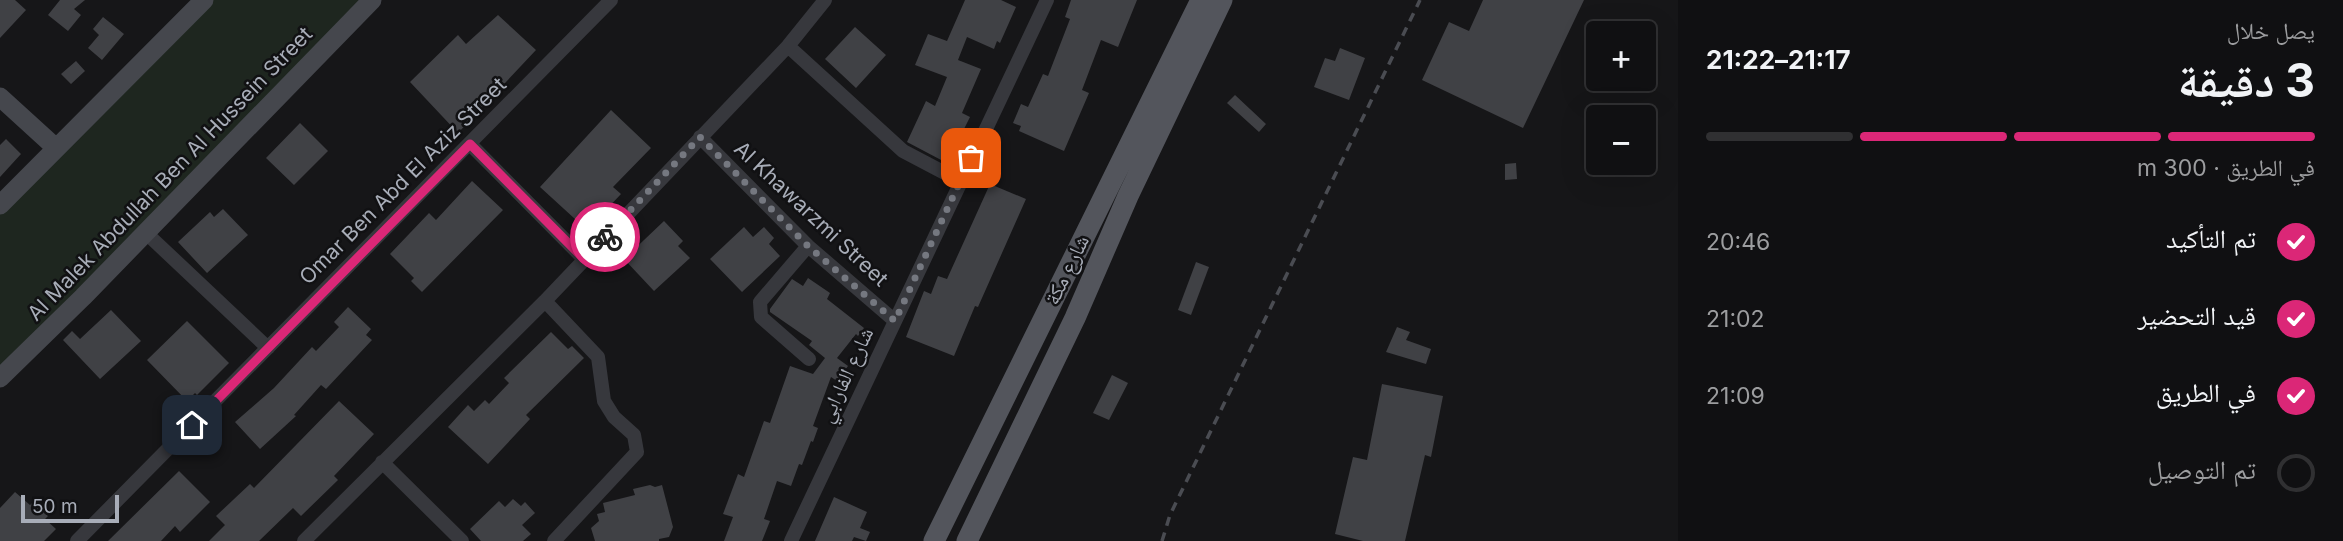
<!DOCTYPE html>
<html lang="ar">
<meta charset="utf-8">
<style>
body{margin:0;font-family:Inter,"Noto Naskh Arabic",sans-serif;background:#1e1e20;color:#f1f3f6;direction:rtl;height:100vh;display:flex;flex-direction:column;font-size:26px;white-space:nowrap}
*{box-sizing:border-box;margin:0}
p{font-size:23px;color:#9c9d9f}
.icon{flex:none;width:38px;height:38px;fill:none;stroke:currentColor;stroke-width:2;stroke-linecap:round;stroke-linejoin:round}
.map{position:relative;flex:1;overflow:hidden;direction:ltr}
.drawer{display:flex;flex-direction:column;background:#101012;width:665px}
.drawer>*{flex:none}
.fabs{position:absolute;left:1586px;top:21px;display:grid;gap:14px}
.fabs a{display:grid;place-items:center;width:70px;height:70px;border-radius:7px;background:#101012;box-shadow:0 7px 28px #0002,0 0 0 2px #303032;font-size:35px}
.scale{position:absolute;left:21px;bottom:18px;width:98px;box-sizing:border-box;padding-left:7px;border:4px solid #a8adb8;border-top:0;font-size:19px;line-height:24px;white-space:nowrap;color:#a8adb8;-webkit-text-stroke:5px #111113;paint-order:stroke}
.pin{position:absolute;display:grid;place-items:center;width:60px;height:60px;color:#fff;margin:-30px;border-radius:14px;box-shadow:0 4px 10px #0006}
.courier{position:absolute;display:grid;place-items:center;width:70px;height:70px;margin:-35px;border:5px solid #db2777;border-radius:50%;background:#fff;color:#222;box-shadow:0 2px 9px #0007}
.summary em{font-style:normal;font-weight:700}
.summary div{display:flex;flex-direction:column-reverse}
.summary{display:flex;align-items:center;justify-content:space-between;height:119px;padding:0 28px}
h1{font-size:46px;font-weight:700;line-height:52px}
.bar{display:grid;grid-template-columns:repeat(4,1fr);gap:10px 7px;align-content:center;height:84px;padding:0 28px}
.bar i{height:9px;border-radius:5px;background:#303032}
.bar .on{background:#db2777}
.bar p{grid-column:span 4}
ol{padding:0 28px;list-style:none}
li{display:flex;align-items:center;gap:21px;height:77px}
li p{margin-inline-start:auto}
li .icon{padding:7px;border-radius:50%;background:#db2777;color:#fff;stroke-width:4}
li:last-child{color:#9c9d9f}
li i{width:38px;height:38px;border:4px solid #303032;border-radius:50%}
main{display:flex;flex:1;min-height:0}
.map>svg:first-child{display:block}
.green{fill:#1e261f}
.building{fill:#404145}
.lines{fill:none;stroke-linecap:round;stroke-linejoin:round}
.minor{stroke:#37383d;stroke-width:14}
.secondary{stroke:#45474d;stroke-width:19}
.primary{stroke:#53555c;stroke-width:21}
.rail{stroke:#4a4c52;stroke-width:3.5;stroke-dasharray:9 7;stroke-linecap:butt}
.done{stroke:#757880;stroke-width:7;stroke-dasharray:0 12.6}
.route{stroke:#db2777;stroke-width:9}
.labels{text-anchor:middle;stroke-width:5;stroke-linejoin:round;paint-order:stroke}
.street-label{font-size:21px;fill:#a8adb8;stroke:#111113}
</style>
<main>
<section class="drawer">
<div class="summary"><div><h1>3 دقيقة</h1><p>يصل خلال</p></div><em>21:17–21:22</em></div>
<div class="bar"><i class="on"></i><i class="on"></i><i class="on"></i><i></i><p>في الطريق · 300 m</p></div>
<ol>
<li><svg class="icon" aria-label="check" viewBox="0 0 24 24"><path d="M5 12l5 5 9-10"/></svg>تم التأكيد<p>20:46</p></li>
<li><svg class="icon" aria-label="check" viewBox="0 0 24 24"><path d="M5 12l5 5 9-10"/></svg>قيد التحضير<p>21:02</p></li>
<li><svg class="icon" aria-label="check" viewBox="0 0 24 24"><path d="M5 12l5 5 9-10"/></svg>في الطريق<p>21:09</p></li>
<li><i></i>تم التوصيل</li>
</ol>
</section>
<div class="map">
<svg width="1678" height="541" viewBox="0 0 1678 541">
<rect width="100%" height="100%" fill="#161618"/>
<path class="green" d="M212,0h153l-365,370v-157z"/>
<path class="building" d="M0,0h15l11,10 -26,28z
M60,0h25l-11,9 7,6 -13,16 -20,-16z
M965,0h36l15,7 -16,36 -3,-2 -3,8 -27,-12 -9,23 23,9 -19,44 8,4 -12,24 -4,-2 -11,22 -36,-19 19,-41 9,5 12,-29 -32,-12 13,-31 19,7z
M1071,0h66l-19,47 -17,-7 -19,50 7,3 -25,58 -45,-20 2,-5 -8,-3 8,-19 7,3 15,-33 5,2 22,-57 -5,-2z
M1483,0h101l-61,128 -101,-48 27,-58 20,9z
M498,15l38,35 -78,83 -48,-51 48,-47 8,9z
M103,17l21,17 -22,26 -14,-12 11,-13 -6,-6z
M855,27l31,28 -30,33 -31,-29z
M1340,48l25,10 -16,42 -35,-13 11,-29 10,3z
M76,61l9,10 -14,13 -10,-10z
M1235,95l31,29 -7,8 -32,-29z
M611,110l40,38 -38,39 8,7 -34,36 -47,-43z
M300,123l28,28 -34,34 -28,-27z
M6,139l15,15 -21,23v-32z
M1516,163l1,16 -12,1v-16z
M472,181l31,29 -81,82 -11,-11 3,-3 -24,-24 39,-41 7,7z
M990,184l36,15 -48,108 -3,-1 -21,50 -48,-19 18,-46 7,3 7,-18 9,3z
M223,209l25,26 -41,38 -29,-31 32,-30 4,5z
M664,221l19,20 -5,5 12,12 -36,33 -30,-32z
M744,227l9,10 11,-10 10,11 -5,6 11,12 -38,36 -32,-33z
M1196,262l13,5 -18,48 -13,-5z
M808,278l22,15 -3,6 37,29 -6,8 -2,-2 -19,24 11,8 -11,15 -6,-4 -18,49 5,2 -5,14 -2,-1 -9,24 -3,-1 -8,22 -14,-5 -13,38 6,2 -8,20h-38l9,-24 -10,-3 15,-40 6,3 20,-56 6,2 20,-57 23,8 12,-16 -16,-13 3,-4 -42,-29v-3l22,-30 11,7z
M348,307l23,22 -5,6 6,5 -46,49 -5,-4 -27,30 2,1 -36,33 -25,-27 39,-34 38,-41 4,4 23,-24 -5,-5z
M111,310l30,31 -41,38 -37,-39 9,-9 8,8z
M187,321l42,42 -32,32 -2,-2 -8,8 -40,-41z
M1397,327l13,5 -4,8 25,9 -5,15 -40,-12z
M551,332l17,17 4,-3 12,12 -58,57 4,4 -42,45 -40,-37 20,-22 6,6 11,-11 4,4 20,-21 -5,-5z
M1112,375l16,8 -19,37 -16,-7z
M1382,384l61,12 -12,61 -6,-2 -20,86h-42l-28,-7 18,-77 14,3z
M339,401l35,33 -40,42 4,4 -37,36 -8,-8 -34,33h-50l16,-16 -9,-9 34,-32 4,4z
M179,471l31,31 -30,30 -5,-6 -14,15h-53z
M650,485l5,2 7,-2 11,42 -4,10 -10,2v2h-64l-4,-13 8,-7 -2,-7 8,-2 -2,-9 32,-8 -2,-6z
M15,492l15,13 3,-3 15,14 -3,3 11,10 -12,12h-44v-33z
M834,497l33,15 -7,16 10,4 -4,9 -12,-4 -2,4h-37z
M513,499l8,7 4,-4 10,11 -13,12 9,9 -8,7h-42l-11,-12 29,-28 6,6z"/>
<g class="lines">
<path class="minor" d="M788,46l115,105 57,30
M700,137l108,109 87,75
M470,144l114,115
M145,232l123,116
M808,246l-48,56 1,15 48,42
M545,301l53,56 6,44 10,16 20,18 3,17 -83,89
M382,462l80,79
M77,541l534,-541
M304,541l241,-240 243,-255 37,-46
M791,541l256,-541"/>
<path class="secondary" d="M0,97l56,51
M0,205l204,-205
M0,378l83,-81 289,-297"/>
<path class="primary" d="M934,541l267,-541
M967,541l108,-223 53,-122 94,-196"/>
<path class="rail" d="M1162,541l8,-26 250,-515"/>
</g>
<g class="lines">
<path class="done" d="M605,237l95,-100 108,109 87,75 76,-163"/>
<path class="route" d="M192,425l278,-281 114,115 21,-22"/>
</g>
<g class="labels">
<g class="street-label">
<text transform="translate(170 174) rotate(-46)" y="7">Al Malek Abdullah Ben Al Hussein Street</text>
<text transform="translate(403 181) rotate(-45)" y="7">Omar Ben Abd El Aziz Street</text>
<text transform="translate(811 214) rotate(43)" y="7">Al Khawarzmi Street</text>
<text transform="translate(1067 270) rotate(-64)" y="7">شارع مكة</text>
<text transform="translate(846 375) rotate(-65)" y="7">شارع الفارابي</text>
</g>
</g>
</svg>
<div class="fabs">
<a>+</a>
<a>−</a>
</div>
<div class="scale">50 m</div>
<div class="pin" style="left:971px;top:158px;background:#ea580c"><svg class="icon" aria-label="bag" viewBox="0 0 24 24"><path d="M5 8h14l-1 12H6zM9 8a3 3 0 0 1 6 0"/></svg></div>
<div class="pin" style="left:192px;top:425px;background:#1f2937"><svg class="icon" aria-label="home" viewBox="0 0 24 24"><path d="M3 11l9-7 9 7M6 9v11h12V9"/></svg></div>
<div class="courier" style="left:605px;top:237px"><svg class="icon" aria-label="bike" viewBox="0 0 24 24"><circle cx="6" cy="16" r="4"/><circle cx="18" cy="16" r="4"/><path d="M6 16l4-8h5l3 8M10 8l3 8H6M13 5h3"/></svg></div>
</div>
</main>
